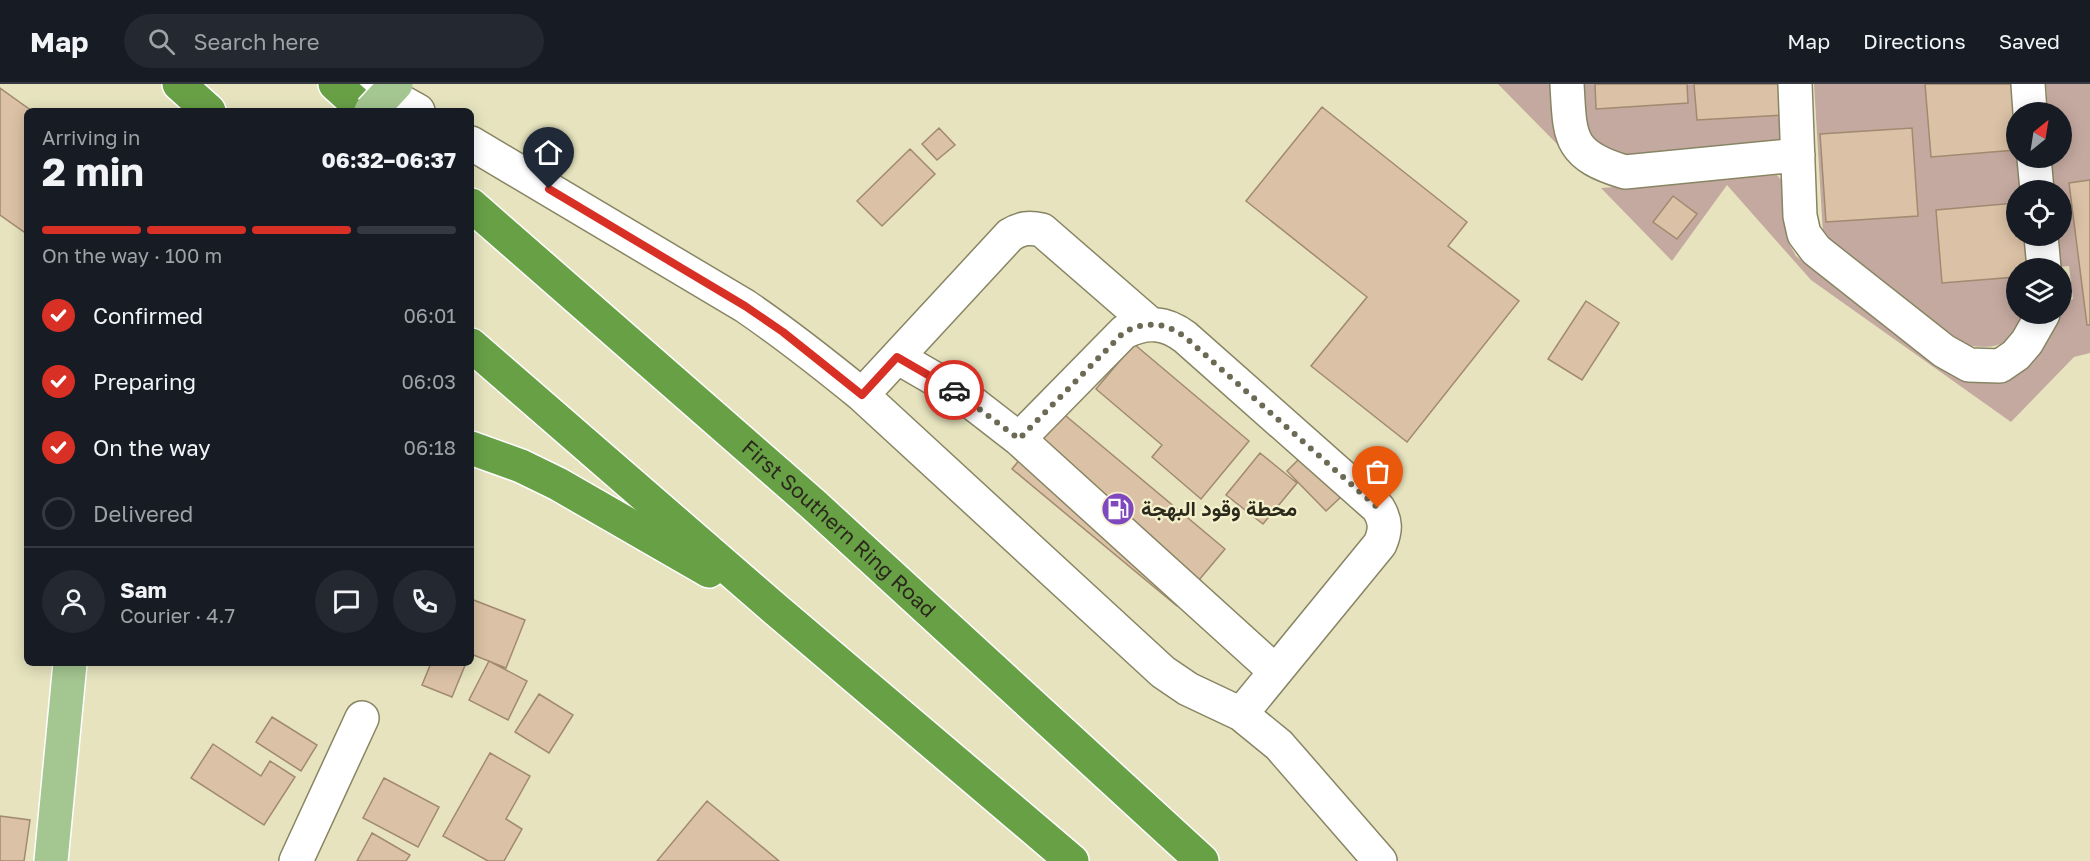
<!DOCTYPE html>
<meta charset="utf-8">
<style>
body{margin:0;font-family:"Golos Text",Vazirmatn,sans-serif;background:#242831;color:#f1f3f6;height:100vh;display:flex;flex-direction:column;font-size:22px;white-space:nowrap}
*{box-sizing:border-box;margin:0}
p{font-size:20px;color:#9ea1a6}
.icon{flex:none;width:33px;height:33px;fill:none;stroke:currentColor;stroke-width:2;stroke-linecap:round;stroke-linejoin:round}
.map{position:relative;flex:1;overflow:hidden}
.side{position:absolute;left:24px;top:24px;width:450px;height:558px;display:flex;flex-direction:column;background:#171b24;border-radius:9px;box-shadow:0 3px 15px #0003}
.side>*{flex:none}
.needle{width:39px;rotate:30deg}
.tools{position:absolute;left:2006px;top:18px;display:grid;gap:12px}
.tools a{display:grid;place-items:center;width:66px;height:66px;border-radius:50%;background:#171b24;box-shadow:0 3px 15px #0003;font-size:30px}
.pin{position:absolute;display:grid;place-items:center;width:51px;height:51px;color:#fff;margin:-62px -26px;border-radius:50% 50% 50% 0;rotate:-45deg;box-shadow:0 0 6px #0007}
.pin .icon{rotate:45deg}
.courier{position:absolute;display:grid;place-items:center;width:60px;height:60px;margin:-30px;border:4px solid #d93025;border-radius:50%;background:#fff;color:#222;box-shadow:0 2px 8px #0007}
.summary em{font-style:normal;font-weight:700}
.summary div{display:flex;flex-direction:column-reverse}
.summary{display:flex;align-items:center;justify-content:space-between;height:102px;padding:0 18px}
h1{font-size:39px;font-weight:700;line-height:45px}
.bar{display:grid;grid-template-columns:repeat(4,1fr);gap:9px 6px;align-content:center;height:72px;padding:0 18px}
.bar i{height:8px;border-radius:4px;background:#363941}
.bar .current{background:#d93025}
.bar p{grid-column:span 4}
.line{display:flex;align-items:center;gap:15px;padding:0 18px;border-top:2px solid #363941}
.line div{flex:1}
.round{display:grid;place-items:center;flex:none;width:63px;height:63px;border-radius:32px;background:#242831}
ol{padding:0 18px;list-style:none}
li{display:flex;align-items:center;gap:18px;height:66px}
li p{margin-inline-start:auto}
li .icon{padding:6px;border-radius:50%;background:#d93025;color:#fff;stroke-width:4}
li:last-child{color:#9ea1a6}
li i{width:33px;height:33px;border:3px solid #363941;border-radius:50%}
header{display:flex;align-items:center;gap:36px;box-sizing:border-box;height:84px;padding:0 30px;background:#171b24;border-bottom:2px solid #363941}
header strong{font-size:28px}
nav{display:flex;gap:33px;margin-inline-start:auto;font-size:21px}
.search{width:420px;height:54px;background:#242831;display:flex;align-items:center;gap:15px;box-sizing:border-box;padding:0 21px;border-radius:33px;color:#9ea1a6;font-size:22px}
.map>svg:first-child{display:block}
.green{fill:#c4a9a0}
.building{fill:#dbc2a6;stroke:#a18a6f;stroke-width:1.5}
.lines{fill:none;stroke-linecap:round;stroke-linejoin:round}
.minor-casing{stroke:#888564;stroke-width:36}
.major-casing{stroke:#fff;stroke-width:36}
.highway-casing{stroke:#fff;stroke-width:36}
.minor{stroke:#fff;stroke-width:33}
.major{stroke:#a4c690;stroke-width:33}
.highway{stroke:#68a046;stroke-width:33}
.major-bridge-casing{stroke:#fff;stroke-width:36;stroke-linecap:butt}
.major-bridge{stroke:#a4c690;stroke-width:33}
.done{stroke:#6c6a54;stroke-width:6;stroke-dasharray:0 10.8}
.route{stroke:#d93025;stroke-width:8}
.labels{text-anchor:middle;stroke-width:4.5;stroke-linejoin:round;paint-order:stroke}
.poi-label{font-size:21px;font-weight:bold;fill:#2b291b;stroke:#f3f0cb;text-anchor:start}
.street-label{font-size:21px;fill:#2b291b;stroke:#f3f0cb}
</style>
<header>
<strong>Map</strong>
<div class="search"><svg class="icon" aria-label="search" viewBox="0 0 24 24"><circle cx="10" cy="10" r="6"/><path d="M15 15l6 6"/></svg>Search here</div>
<nav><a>Map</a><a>Directions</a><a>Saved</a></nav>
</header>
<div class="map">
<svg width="2090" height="777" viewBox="0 0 2090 777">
<rect width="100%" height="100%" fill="#e6e3be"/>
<path class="green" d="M1498,0h56l4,61z
M1579,0h206l5,60 -172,15 -33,-26z
M1814,0h201l1,74h5l2,32h-7v46h11l2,32h-13v46h11c-18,29 -26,37 -61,31l-135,-101 -8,-10z
M2046,0h44v269l-16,4 -63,65 -200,-142 -84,-95 -55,76 -71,-73 176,-13 6,7 5,60 8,14 121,91 123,5 15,-25 10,-26 8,-2 -4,-33 -10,1 -3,-31h5v-46h-8l-2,-32h10v-46h-13z"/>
<path class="building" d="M1595,0h92l1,19 -92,6z
M1694,0h89l2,31 -88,5z
M1925,0h89l2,66 -85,7z
M0,4l32,23h-5v123l-27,-19z
M1322,23l145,115 -19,24 71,55 -112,141 -96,-76 56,-69 -121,-96z
M939,44l16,17 -18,15 -15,-16z
M1912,44l6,88 -92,6 -6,-88z
M910,65l25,25 -53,52 -25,-25z
M2090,96v145h-3l-18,-142z
M1673,112l24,18 -20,25 -24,-17z
M2016,119v33h10l3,32h-13v9l-74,6 -6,-73z
M1586,217l33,22 -37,57 -34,-21z
M1134,260l115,97 -48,58 -49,-42 10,-12 -66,-56z
M1060,327l165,138 -48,57 -165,-137z
M1260,369l37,30 -34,41 -37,-29z
M1303,371l40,40 -17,16 -39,-40z
M471,515l54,21 -19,48 -35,-14z
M489,577l38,20 -19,39 -39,-20z
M431,579h35l-14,34 -30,-12z
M539,610l34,21 -24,38 -34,-21z
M272,633l45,28 -16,26 -45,-29z
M213,660l48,32 9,-15 25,16 -31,48 -73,-47z
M490,669l40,23 -24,43 16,10 -18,32h-16l-45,-25z
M384,694l55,29 -21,40 -55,-29z
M707,717l72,60h-122z
M0,732l30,4 -6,41h-24z
M372,749l38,22 -4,6h-49z"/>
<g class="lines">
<defs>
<path id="minor" d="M370,0l48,27
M1567,0c3,54 1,71 58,88l173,-17
M1795,0l5,132 4,18 12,16 128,101 25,14 31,1 16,-11 11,-13 16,-28
M2028,0l2,28
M471,59l274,163c41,28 79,58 117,89l301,277 25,17 53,25 38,31 101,116
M2034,74l3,32
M2041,152l3,32
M897,273l64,37 58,45 256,232
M862,311l148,-160c11,-7 19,-8 32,-5l107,93
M1019,355l105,-107c23,-11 41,-10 61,5l193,171c8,13 8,22 2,36l-139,170
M296,777l66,-143"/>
<path id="major" d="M51,777l19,-198"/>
<g id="highway">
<path d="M179,0l30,27"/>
<path d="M335,0l30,27"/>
<path id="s1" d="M471,121l343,300 388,356"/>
<path d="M471,261l303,263 298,253"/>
<path d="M471,364l50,18 37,18 151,87"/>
</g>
</defs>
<use href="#minor" class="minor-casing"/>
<use href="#major" class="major-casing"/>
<use href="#highway" class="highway-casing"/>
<use href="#minor" class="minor"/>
<use href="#major" class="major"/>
<use href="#highway" class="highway"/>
<defs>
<path id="major-bridge" d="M371,27l25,-27"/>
</defs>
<use href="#major-bridge" class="major-bridge-casing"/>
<use href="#major-bridge" class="major-bridge"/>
</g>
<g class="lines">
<path class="done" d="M954,306l65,49 105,-107c23,-11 41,-10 61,5l193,171"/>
<path class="route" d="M549,105l196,117 38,26 79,63 35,-38 57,33"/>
</g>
<defs>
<symbol id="fuel-disc" viewBox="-11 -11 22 22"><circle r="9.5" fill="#7f48bf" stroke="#f3f0cb"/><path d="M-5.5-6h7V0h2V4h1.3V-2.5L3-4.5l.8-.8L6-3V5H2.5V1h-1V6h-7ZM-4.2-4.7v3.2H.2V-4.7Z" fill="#fff"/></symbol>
</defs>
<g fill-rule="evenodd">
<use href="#fuel-disc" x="1099" y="406" width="38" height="38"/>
</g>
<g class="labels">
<g class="poi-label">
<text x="1141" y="432">محطة وقود البهجة</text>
</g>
<g class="street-label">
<text dy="7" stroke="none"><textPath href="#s1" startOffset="490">First Southern Ring Road</textPath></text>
</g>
</g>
</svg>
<div class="tools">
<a><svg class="needle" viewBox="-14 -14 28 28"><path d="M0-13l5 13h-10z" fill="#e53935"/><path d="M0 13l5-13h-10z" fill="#9ea1a6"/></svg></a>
<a><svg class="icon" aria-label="locate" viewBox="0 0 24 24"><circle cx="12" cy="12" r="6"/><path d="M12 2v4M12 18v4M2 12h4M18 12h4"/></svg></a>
<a><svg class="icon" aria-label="layers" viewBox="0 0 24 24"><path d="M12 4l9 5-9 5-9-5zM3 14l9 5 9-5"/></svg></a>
</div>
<div class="pin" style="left:1378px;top:424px;background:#ea580c"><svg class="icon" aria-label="bag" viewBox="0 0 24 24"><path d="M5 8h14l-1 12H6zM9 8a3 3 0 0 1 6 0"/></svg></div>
<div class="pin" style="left:549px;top:105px;background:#1f2937"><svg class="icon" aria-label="home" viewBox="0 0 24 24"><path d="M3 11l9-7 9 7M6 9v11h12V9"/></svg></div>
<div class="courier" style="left:954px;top:306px"><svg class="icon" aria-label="car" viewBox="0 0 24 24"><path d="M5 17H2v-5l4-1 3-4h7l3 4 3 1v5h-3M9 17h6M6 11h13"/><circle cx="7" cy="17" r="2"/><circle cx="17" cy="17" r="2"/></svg></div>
<section class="side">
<div class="summary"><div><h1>2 min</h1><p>Arriving in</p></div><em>06:32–06:37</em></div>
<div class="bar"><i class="current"></i><i class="current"></i><i class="current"></i><i></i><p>On the way · 100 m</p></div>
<ol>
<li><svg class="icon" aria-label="check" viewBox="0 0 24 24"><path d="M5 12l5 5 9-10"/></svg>Confirmed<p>06:01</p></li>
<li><svg class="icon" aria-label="check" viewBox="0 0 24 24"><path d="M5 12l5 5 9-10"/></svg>Preparing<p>06:03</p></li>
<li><svg class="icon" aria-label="check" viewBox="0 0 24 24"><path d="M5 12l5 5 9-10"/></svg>On the way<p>06:18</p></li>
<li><i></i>Delivered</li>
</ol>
<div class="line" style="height:108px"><a class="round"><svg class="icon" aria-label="person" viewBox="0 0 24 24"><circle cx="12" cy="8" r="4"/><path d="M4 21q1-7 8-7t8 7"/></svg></a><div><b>Sam</b><p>Courier · 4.7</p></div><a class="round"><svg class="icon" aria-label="chat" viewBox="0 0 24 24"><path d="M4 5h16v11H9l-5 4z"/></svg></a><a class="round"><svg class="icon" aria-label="phone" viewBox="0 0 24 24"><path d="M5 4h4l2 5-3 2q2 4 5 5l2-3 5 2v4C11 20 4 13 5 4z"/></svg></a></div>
</section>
</div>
